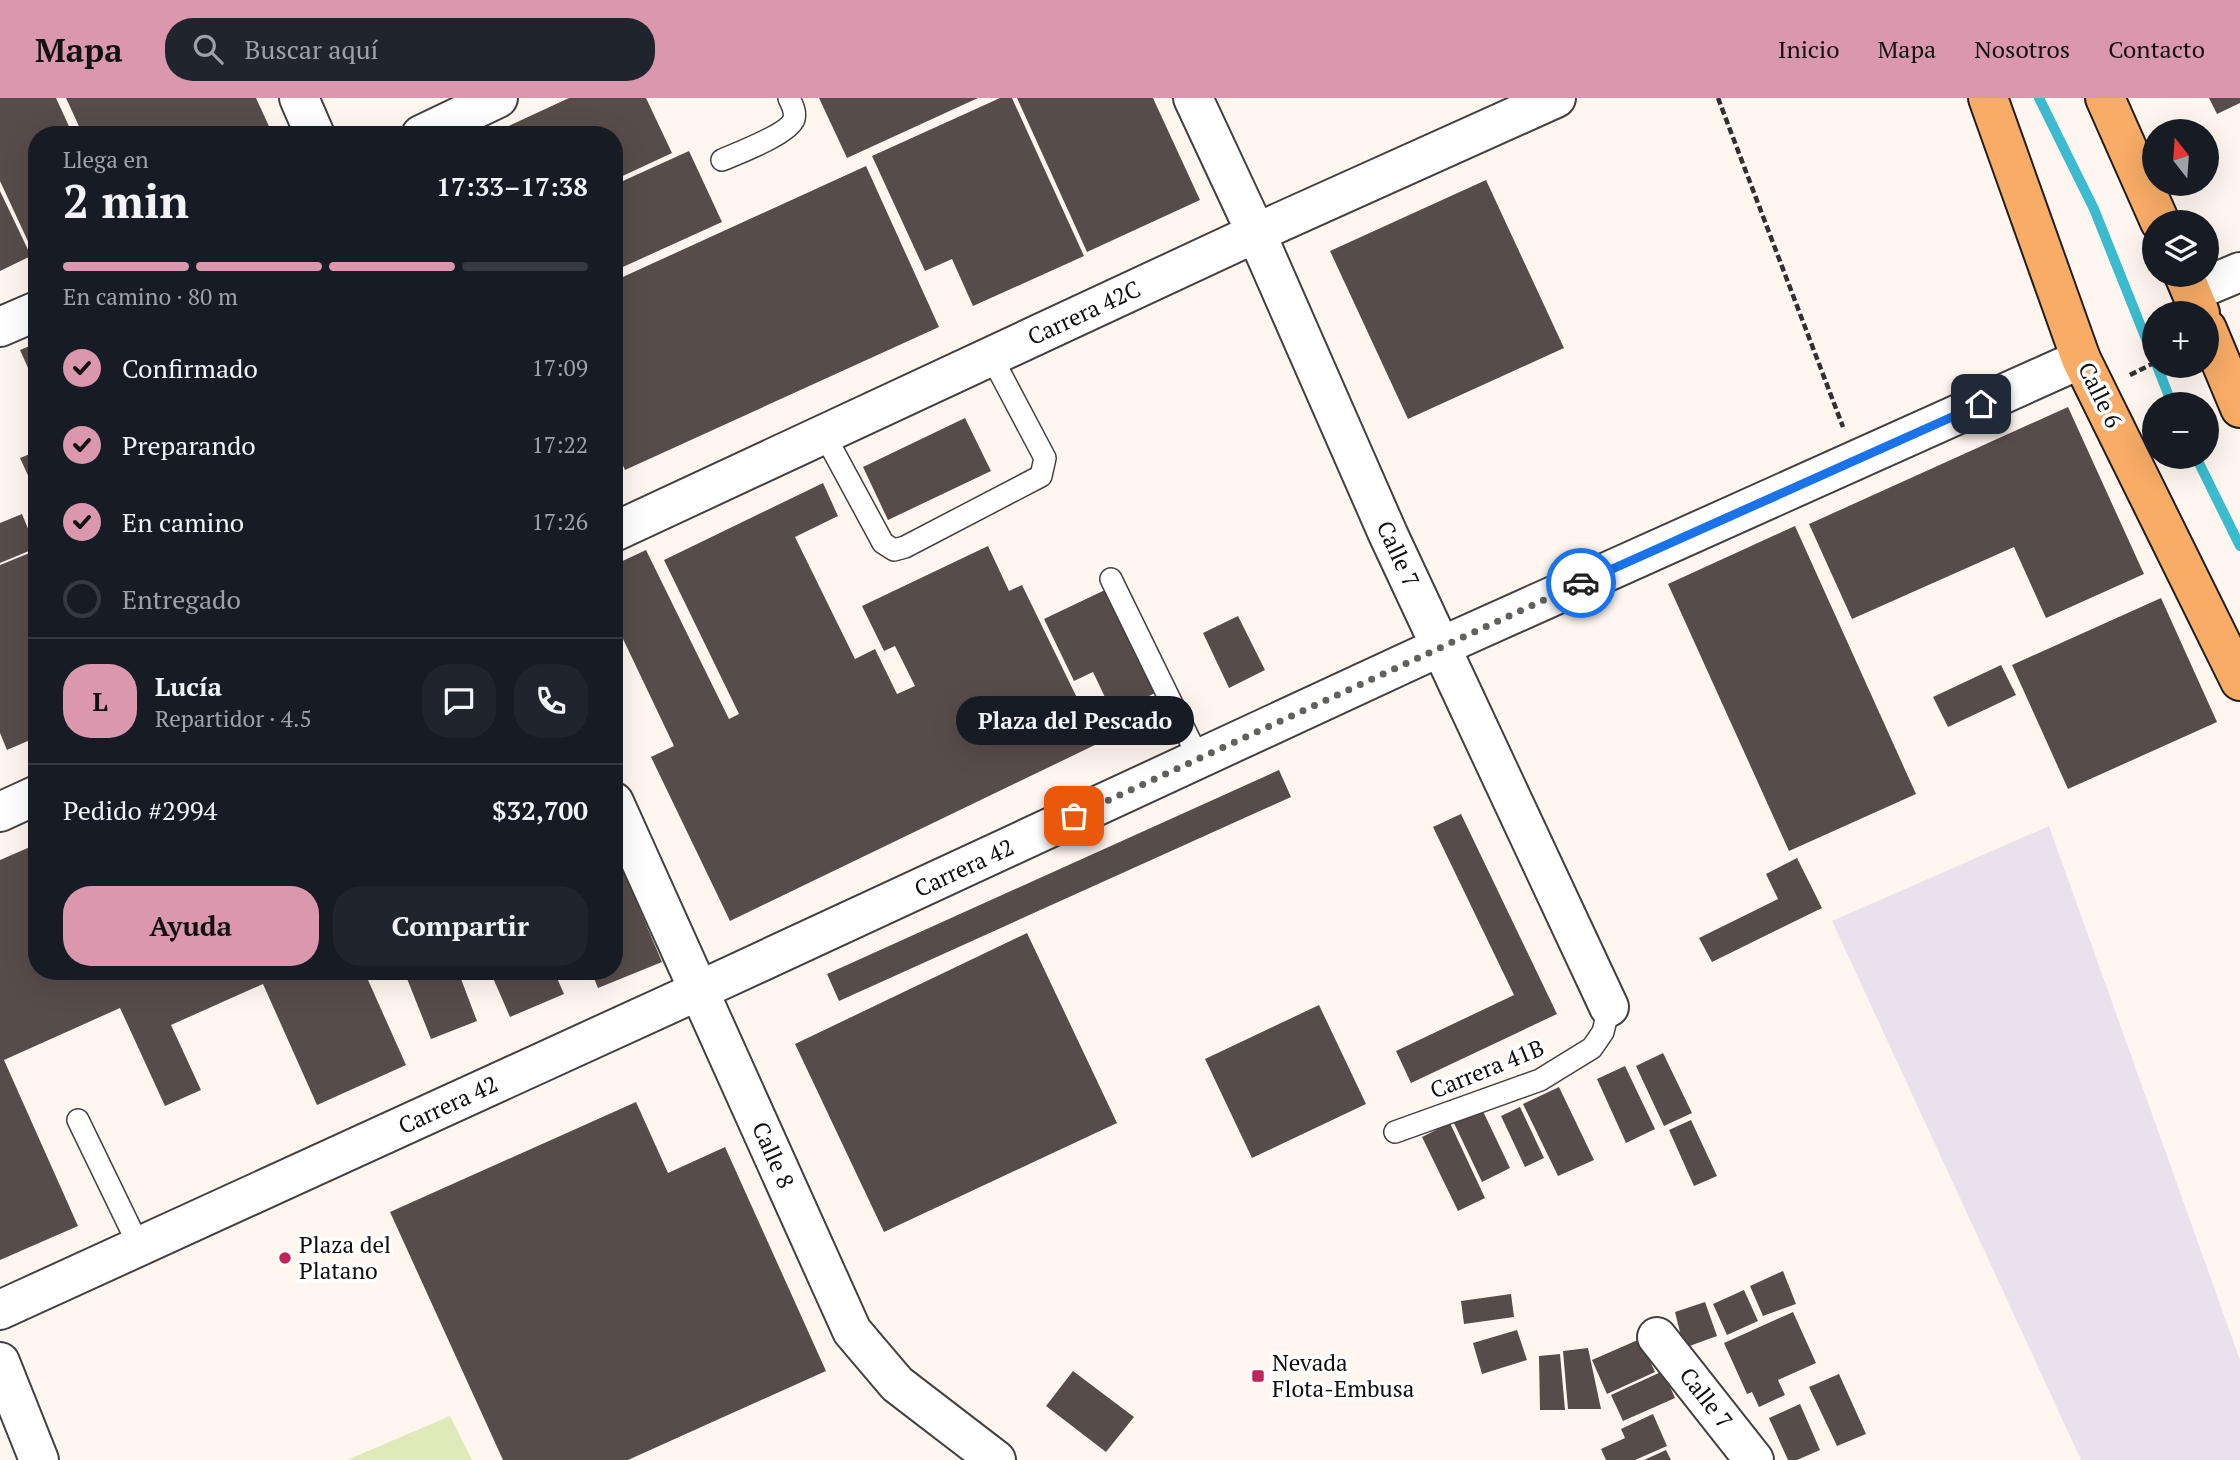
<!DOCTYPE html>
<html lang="es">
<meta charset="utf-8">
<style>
body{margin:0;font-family:"PT Serif",serif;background:#20242c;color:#f1f3f6;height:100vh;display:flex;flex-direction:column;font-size:26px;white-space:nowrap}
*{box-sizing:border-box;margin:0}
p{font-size:23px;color:#9ea1a6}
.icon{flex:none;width:38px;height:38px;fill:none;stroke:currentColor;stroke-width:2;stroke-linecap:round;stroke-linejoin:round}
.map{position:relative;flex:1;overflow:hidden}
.sheet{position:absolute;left:28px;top:28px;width:595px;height:854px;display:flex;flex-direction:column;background:#171b24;border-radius:28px;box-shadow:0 7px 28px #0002}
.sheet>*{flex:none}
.needle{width:46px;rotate:343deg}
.tools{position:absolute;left:2142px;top:21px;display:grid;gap:14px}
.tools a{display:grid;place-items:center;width:77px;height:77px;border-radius:50%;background:#171b24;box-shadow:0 7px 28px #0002;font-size:35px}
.pin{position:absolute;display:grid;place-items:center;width:60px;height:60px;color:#fff;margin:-30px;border-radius:14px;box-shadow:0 4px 10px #0006}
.courier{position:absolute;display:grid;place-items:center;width:70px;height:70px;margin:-35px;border:5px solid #1a73e8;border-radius:50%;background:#fff;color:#222;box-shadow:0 2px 9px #0007}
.bubble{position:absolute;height:49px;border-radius:24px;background:#171b24;box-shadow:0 7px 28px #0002;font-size:23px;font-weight:800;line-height:49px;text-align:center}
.summary em{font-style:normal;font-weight:800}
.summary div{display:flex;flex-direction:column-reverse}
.summary{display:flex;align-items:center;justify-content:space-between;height:119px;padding:0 35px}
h1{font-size:46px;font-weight:800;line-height:52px}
.bar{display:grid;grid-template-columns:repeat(4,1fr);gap:10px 7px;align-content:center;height:84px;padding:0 35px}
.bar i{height:9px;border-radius:5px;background:#363941}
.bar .on{background:#da97ae}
.bar p{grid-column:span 4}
.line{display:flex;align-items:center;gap:18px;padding:0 35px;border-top:2px solid #363941}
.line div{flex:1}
.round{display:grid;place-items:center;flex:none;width:74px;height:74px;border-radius:28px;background:#20242c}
ol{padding:0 35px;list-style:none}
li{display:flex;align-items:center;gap:21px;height:77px}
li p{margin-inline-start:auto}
li .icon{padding:7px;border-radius:50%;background:#da97ae;color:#111;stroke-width:4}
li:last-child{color:#9ea1a6}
li i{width:38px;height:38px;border:4px solid #363941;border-radius:50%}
.button{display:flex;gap:14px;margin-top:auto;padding:14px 35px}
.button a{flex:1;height:80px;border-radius:28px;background:#da97ae;color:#111;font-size:28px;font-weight:800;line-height:80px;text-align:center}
.button a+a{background:#20242c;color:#f1f3f6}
header{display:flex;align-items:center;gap:42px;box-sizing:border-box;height:98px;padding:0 35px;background:#da97ae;color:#111}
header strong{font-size:33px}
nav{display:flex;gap:38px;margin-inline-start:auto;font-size:24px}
.search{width:490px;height:63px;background:#20242c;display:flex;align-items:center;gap:18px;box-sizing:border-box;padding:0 24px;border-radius:28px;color:#9ea1a6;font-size:26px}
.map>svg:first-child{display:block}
.industrial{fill:#e9e2ed}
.green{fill:#dfe9b9}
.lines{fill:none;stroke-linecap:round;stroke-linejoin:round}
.stream{stroke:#3bbbcd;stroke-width:10}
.building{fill:#574c4a}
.service-casing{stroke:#414141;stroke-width:24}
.minor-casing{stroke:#414141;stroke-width:42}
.primary-casing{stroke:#1f1f1f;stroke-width:42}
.path{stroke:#303030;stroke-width:4.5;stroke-dasharray:7 3.5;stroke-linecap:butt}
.service{stroke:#fff;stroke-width:21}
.minor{stroke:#fff;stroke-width:38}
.primary{stroke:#f8ac66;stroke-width:38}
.done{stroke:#62605d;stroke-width:7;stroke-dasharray:0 12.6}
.route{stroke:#1a73e8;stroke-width:9}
.poi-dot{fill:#be2657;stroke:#fff;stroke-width:2.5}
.labels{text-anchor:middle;stroke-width:7;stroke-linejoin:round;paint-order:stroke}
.street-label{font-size:23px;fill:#0e0e0e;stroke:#fff}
.poi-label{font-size:23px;fill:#0e0e0e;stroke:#fff;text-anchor:start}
</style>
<header>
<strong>Mapa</strong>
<div class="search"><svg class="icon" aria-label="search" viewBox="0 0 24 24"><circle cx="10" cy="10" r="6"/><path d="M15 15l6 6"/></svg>Buscar aquí</div>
<nav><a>Inicio</a><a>Mapa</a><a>Nosotros</a><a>Contacto</a></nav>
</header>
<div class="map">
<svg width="2240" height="1362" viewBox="0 0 2240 1362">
<rect width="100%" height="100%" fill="#fff7ef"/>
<path class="industrial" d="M2049,728l191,534v100h-159l-249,-539z"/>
<path class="green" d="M450,1318l22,44h-125z"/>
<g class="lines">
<path class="stream" d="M2039,0l55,111 60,150
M2157,268l15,38
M2196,359l44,89"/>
</g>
<path class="building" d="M0,0h56l17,37h-36v113l-5,2 -32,-69z
M66,0h190l17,37h-190z
M569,0h77l26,55 -58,27v-45h-125z
M819,0h159l-131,60z
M1000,0h12l72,158 -111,50 -21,-47 -27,12 -53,-115z
M1017,0h136l47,102 -113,52z
M2209,0h31v5l-23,11z
M689,53l33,71 -108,49v-86z
M866,68l73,161 -314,143 -11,-24v-165z
M1486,82l78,168 -156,71 -78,-168z
M0,93l31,65 -31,15z
M37,245v45l-17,-38z
M2068,309l76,167 -98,44 -32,-71 -162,72 -43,-95z
M965,320l26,53 -103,49 -25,-53z
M37,353v44l-17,-37z
M823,385l15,33 -43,21 60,122 20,-10 22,45 18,-8 -20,-40 -11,5 -22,-45 126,-60 21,45 13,-6 77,158 -369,178 -79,-164 23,-11 -60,-126v-55l32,-15 83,169 10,-5 -75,-154z
M22,416l14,34 -36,15v-40z
M1795,428l121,268 -127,57 -121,-267z
M32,454l5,12v173l-30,13 -7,-17v-168z
M1107,491l50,103 -44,22 -20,-42 -19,9 -30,-62z
M2161,500l56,124 -149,67 -56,-124z
M1238,518l27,54 -36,18 -26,-55z
M2001,567l15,30 -68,32 -15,-30z
M1279,672l12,27 -452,204 -12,-27z
M1461,716l96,200 -146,69 -15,-32 118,-56 -81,-168z
M37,746v127h327l42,94 -89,40 -54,-121 -92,41 30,65 -36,16 -45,-98 -116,52 74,166 -78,34v-400z
M614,751l48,113 -64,26 -7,-17h23z
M1797,760l25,50 -110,54 -13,-24 79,-39 -12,-25z
M1027,835l90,190 -233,109 -89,-188z
M404,873h54l19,50 -46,18z
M490,873h64l10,23 -54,23z
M1319,907l47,99 -114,54 -47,-99z
M1663,955l29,60 -28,13 -28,-60z
M1625,968l30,63 -29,14 -29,-64z
M1559,989l35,73 -36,16 -35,-72z
M636,1004l32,71 57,-26 101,224 -198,89h-125l-113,-248z
M1481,1009l29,61 -28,14 -29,-61z
M1520,1009l24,51 -19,9 -24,-51z
M1691,1022l26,56 -23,10 -25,-56z
M1450,1025l35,75 -27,13 -36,-74z
M1783,1173l13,33 -33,12 -13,-30z
M1744,1192l14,31 -31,14 -14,-31z
M1511,1196l3,23 -50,7 -3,-23z
M1705,1204l12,34 -33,12 -9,-36z
M1793,1214l23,51 -38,17 7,15 -26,12 -7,-15 -5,2 -23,-51z
M1517,1232l10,30 -45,14 -9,-31z
M1640,1241l15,33 -48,22 -15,-34z
M1588,1250l13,61h-33l-5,-58z
M1560,1256l5,56h-25l-1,-54z
M1073,1273l61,46 -28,35 -60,-46z
M1663,1273l12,27 -52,23 -12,-26z
M1839,1276l27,60 -29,12 -28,-59z
M1800,1306l20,46 -23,10h-9l-19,-42z
M1653,1316l14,32 -32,14h-29l-5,-11 24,-11 -4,-9z
M1666,1352l5,10h-27z"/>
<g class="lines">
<defs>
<path id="service" d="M722,62c16,-7 67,-26 72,-41 2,-8 -2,-14 -5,-21
M824,336l59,109 11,7 11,-3 136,-71 4,-18 -54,-102
M1111,481l88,180
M78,1022l61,126
M1395,1034l145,-52 52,-32 11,-16 6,-25"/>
<path id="minor" d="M299,0l16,37
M1193,0l63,135 132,301 221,473
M421,37l77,-37
M2192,194l48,-20
M0,229l37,-16
M614,434l642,-299 300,-135
M614,704l238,529 45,53 99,76
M0,714l37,-17
M0,1212l700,-320 742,-344 639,-287
M1657,1239l97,123
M0,1264l39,98"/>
<path id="primary" d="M1988,0l93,261 159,322
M2105,0l55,124
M2184,177l16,38
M2207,231l33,79"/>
</defs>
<use href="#service" class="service-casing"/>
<use href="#minor" class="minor-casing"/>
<use href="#primary" class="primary-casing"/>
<path class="path" d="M1718,0l125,329
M2130,277l24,-12"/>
<use href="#service" class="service"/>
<use href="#minor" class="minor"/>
<use href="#primary" class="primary"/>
</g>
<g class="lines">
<path class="done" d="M1074,718l507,-233"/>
<path class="route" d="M1581,485l400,-179"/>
</g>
<g class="poi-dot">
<circle cx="285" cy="1160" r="7"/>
<rect x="1251" y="1271" width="14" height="14" rx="3.5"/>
</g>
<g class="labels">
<g class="street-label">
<text transform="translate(1084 215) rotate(-25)" y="8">Carrera 42C</text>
<text transform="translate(2100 297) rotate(64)" y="8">Calle 6</text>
<text transform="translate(1398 456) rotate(65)" y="8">Calle 7</text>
<text transform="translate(964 770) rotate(-25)" y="8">Carrera 42</text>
<text transform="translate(1487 971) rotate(-22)" y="8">Carrera 41B</text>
<text transform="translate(448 1007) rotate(-25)" y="8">Carrera 42</text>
<text transform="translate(773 1057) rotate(66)" y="8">Calle 8</text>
<text transform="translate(1706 1300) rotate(52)" y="8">Calle 7</text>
</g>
<g class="poi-label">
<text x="299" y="1155">Plaza del<tspan x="299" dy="26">Platano</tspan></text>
<text x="1272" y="1273">Nevada<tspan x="1272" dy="26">Flota-Embusa</tspan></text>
</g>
</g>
</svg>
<div class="tools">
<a><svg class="needle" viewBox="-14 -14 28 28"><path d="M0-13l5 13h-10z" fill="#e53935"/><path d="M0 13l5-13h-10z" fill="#9ea1a6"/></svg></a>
<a><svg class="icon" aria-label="layers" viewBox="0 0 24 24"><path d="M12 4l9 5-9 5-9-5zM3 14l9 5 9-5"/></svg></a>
<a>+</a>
<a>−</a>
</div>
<div class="pin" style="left:1074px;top:718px;background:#ea580c"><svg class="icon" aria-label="bag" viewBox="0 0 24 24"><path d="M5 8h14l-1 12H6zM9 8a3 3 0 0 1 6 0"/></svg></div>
<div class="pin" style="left:1981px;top:306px;background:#1f2937"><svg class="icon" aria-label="home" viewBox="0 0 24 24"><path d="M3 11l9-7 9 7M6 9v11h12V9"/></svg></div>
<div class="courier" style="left:1581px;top:485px"><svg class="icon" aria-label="car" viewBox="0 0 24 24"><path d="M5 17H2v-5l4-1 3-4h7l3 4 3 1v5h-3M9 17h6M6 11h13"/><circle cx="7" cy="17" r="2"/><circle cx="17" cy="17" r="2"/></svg></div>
<div class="bubble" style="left:956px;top:598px;width:238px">Plaza del Pescado</div>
<section class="sheet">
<div class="summary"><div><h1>2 min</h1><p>Llega en</p></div><em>17:33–17:38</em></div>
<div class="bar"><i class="on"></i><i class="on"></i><i class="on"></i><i></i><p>En camino · 80 m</p></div>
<ol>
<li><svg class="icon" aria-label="check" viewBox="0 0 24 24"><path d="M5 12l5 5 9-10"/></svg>Confirmado<p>17:09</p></li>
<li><svg class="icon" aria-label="check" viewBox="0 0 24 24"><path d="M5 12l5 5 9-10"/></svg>Preparando<p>17:22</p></li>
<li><svg class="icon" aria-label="check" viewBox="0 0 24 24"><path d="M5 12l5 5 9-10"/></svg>En camino<p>17:26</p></li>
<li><i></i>Entregado</li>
</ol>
<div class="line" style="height:126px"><b class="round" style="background:#da97ae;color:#111">L</b><div><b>Lucía</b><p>Repartidor · 4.5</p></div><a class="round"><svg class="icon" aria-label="chat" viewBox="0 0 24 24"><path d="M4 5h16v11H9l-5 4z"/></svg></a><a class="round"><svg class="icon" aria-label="phone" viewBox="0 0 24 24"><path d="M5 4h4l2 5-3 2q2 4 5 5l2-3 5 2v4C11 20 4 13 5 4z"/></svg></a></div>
<div class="line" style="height:91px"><div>Pedido #2994</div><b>$32,700</b></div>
<div class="button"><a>Ayuda</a><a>Compartir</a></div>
</section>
</div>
